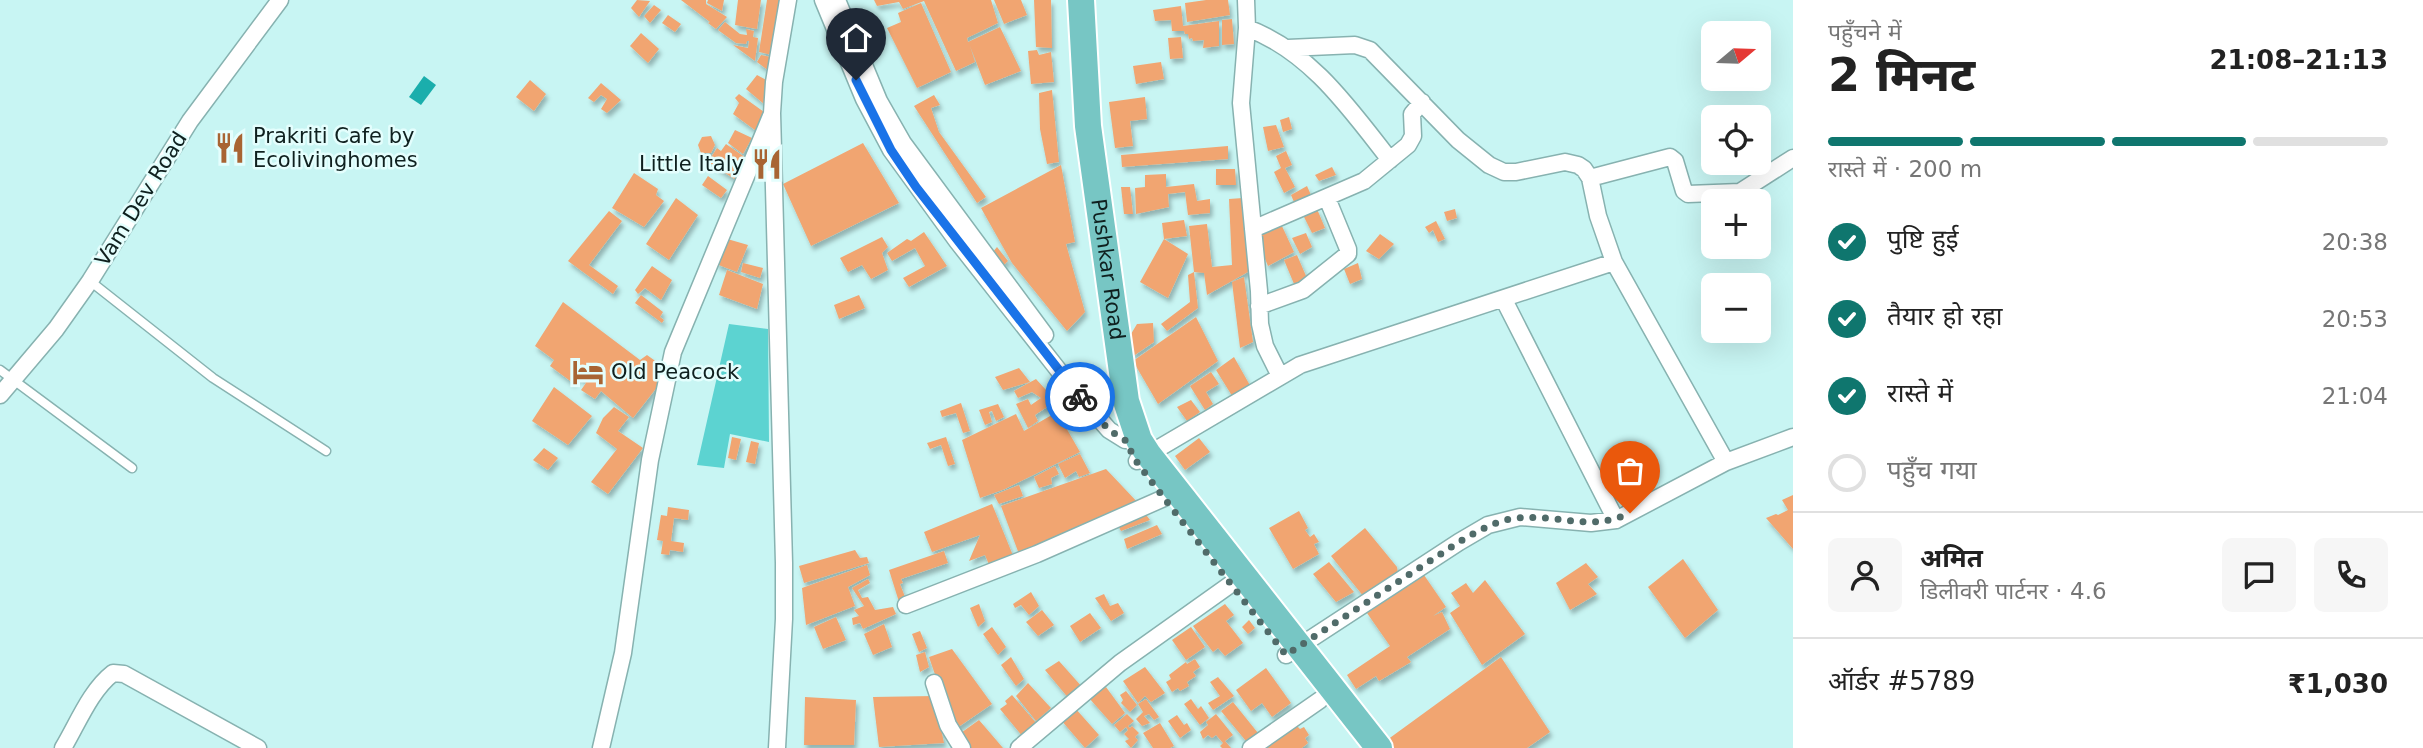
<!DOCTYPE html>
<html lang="hi">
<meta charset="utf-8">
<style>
body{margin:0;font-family:"DejaVu Sans","Noto Sans Devanagari",sans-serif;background:#f6f6f6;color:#222;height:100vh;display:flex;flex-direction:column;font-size:26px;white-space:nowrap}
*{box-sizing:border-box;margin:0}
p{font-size:23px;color:#767676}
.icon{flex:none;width:38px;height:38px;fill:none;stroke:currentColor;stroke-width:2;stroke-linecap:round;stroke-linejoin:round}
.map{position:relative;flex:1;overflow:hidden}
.drawer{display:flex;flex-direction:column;background:#fff;width:630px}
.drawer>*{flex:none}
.needle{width:46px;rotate:71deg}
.buttons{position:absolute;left:1701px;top:21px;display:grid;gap:14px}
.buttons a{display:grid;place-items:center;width:70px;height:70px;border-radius:10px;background:#fff;box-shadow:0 7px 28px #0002;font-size:35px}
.pin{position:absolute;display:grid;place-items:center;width:60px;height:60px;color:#fff;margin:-72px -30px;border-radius:50% 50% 50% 0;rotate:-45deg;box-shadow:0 0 7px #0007}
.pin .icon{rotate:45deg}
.courier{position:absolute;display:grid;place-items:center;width:70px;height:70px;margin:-35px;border:5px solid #1a73e8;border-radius:50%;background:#fff;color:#222;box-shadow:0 2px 9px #0007}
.overview em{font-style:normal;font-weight:800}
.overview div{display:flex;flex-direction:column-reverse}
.overview{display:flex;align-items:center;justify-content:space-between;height:119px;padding:0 35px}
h1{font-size:46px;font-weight:800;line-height:52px}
.bar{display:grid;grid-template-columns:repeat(4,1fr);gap:10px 7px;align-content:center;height:84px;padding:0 35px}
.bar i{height:9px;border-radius:5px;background:#e0e0e0}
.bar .current{background:#0f766e}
.bar p{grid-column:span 4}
.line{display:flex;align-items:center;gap:18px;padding:0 35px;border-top:2px solid #e0e0e0}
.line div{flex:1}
.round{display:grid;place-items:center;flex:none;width:74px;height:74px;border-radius:10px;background:#f6f6f6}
ol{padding:0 35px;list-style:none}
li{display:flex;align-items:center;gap:21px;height:77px}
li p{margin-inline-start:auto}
li .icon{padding:7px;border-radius:50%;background:#0f766e;color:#fff;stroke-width:4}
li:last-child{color:#767676}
li i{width:38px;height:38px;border:4px solid #e0e0e0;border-radius:50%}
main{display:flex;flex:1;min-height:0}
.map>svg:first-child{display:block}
.green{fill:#5cd3d1}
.water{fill:#1aaeac}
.building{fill:#f1a571;filter:url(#shadow)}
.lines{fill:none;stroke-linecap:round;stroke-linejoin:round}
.service-casing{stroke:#87b2b0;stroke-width:11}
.minor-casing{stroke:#87b2b0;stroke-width:19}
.trunk-casing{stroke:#fff;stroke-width:30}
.service{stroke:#fff;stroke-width:8}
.minor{stroke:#fff;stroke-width:16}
.trunk{stroke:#77c6c4;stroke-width:26}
.done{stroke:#506b69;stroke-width:7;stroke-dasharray:0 12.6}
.route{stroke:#1a73e8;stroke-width:9}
.labels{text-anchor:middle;stroke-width:5;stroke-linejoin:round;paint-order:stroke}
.poi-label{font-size:21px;fill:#0f201f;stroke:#e4fefd;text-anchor:start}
.street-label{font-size:21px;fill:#0f201f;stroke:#e4fefd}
</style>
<main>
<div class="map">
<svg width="1793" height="748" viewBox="0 0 1793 748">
<defs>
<filter id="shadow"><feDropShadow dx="2.5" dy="4.5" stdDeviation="2" flood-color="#0004"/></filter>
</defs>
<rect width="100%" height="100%" fill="#c8f5f3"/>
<path class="green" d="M729,324l39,5 1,113 -39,-8 -6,34 -27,-3z"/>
<path class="water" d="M424,76l12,9 -15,20 -12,-8z"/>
<path class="building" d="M637,0l13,1 -11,16 -8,-9z
M681,0h25v4l21,13 -11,12 -8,-6 2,-1z
M708,0h16l-2,11 -15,-8z
M738,0h23l-4,29 -22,-4z
M767,0h13l-8,55 -13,-3z
M874,0h117l7,23 -31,15 1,4 32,-15 21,44 -36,14 -15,-39 5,16 -19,9 -32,-70 -21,8 -4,-7 -22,4z
M994,0h27l6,15 -23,9z
M1034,0h17l1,48 -16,-1z
M1206,0h22l2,15 -43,7 -2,-19z
M921,3l30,69 -34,16 -30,-60 14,-6 -3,-9z
M654,5l7,5 -11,13 -6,-7z
M1181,6l2,20 36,-5v25l-16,2 1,-8 -11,1 -1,-3 -3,1 -1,-5h-3l-1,-3h-12l-1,-11 -16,1 -2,-11z
M668,15l13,9 -6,8 -13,-9z
M1232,19l2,25 -12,1v-25z
M725,22l15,12 7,1 -1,-6 8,2 -1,6 5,1 -3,23 -22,-16 15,3 1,-7h-2l-1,3 -10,-1 -18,-13z
M641,33l18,16 -11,14 -18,-17z
M1181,37l2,21 -13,1 -2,-21z
M1037,50l2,5 12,-3 3,30 -23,2 -3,-33z
M761,55l10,2 -2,14 -12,-9z
M1161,62l3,17 -28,5 -3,-18z
M757,75l13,7 -6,22 -18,-15z
M530,80l16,14 -12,17 -18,-14z
M601,83l20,17 -14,13 -6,-4 6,-10 -6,-4 -7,7 -6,-4z
M1052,90l7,72 -12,2 -7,-35 -1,-36z
M739,94l25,18 -5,21 -26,-19 6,-11 -4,-5z
M934,95l6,10 -9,3 8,24 47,65 -9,6 -63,-97z
M1145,97l2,22 -17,2 3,25 -18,2 -6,-46z
M1289,117l3,12 -9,3 -3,-12z
M1276,125l8,22 -16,4 -5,-24z
M735,130l17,8 -9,16 -15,-11z
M711,136l4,9 -4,8h-10l-3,-8 4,-8z
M863,143l36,60 -88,43 -28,-62z
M726,144l23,16 -13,20 -28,-18 9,-14 4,3z
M1228,146v13l-106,8 -1,-12z
M1286,151l6,14 -7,3 10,19 -11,6 -10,-21 7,-4 -5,-12z
M1061,165l14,77 -9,2 19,68 -18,19 -55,-68 -31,-55z
M1332,167l4,8 -17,6 -4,-6z
M1216,169h19l1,16h-20z
M634,173l24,16 -2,6 8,6 -20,26 -32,-19z
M1166,174v13l28,-3 3,17 13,-2v14l-22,2 -3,-23 -17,2 1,13 -33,7 -1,-26 10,-1v-12z
M708,176l19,14 -6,8 -19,-13z
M1307,186l7,16 -17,7 -6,-14z
M1121,187h9l3,27h-9z
M676,198l22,17 -29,45 -23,-16z
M1243,198l1,24h5l6,46 -48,27 -3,-22 -10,-1 -5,-46 18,-2 5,43 20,-2 -3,-66z
M1317,209l8,19 -13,5 -9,-18z
M1455,209l2,9 -10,3 -3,-9z
M609,211l13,10 -33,44 29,21 -5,8 -45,-33z
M1184,220l3,16 -23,3 -2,-16z
M1436,221l9,18 -7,3 -5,-12 -4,3 -4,-6z
M1281,224l13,28 -26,14 -14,-34z
M924,232l23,34 -38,21 -6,-9 22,-12 -10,-18 -23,13 -5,-8 20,-14 4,2z
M1306,233l6,14 -12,7 -8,-16z
M1380,234l14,10 -15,15 -13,-8z
M882,237l6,10 -6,6 6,17 -17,9 -9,-14 -14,7 -8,-14z
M724,238l24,7 -11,27 -21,-8z
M1164,239l24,15 -20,44 -28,-16z
M997,247l11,14 -4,4 -12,-12z
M1297,255l12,28 -12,8 -13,-31z
M743,263l20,5 -3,10 -19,-6z
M1358,263l4,16 -12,5 -6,-15z
M652,266l20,14 -11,20 -16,-12 -7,6 -3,-4z
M727,270l36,14 -6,25 -38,-14z
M1194,272l4,36 -31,23 -6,-7 29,-22 -2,-27z
M1244,277l9,65 -13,6 -8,-66z
M641,295l22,17 -3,5 4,3 -2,3 -27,-20z
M859,295l6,13 -26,11 -5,-14z
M563,302l77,58 7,-5 18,13 -5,6 3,4 -2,4 -28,36 -32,-27 -6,8 -14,-9 5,-7 -8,-7 -5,7 -23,-17 4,-6 -19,-14z
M1196,317l22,44 -60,43 -25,-43z
M1153,323l1,19 -22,15 -1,-23 6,-10z
M1234,357l18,32 -18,10 -18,-29z
M1019,368l11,14 -27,8 -8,-13z
M1211,372l8,12 -13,8 7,12 -8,6 -15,-24z
M1036,379l20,22 -21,14 3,6 -10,7 -12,-24 12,-5 3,6 10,-7 -9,-6 -14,6 -4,-7z
M554,387l38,29 -24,29 -36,-24z
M1191,400l9,12 -13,9 -10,-14z
M961,403l9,28 -7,2 -7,-20 -14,4 -2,-6z
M998,404l6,13 -8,4 -4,-10 -3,1 3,10 -7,3 -6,-15z
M614,407l15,10 -11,14 25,17 -35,46 -17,-12 26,-33 -21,-16 7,-15z
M1057,412l23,40 -75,37 -25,9 -18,-58 54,-26 8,17z
M732,437l9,2 -5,21 -8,-2z
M946,437l9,27 -7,2 -7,-21 -11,4 -3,-6z
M1199,438l11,14 -25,18 -10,-14z
M751,441l8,2 -4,21 -9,-2z
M544,448l14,10 -10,12 -15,-10z
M1080,454l10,19 -11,4 -3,-6 -11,7 -7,-14z
M1055,466l4,8 -8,4 1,6 -13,4 -5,-11z
M1106,469l34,36 -121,49 -18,-48z
M1019,485l4,11 -24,8 -5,-9z
M1793,495v54l-27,-31 10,-4 2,1 10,-5 -6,-10z
M992,504l22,54 -24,9 -5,-12 -16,6 11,-26 -48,17 -8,-20z
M668,507l21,3 -1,10 -14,-2 -3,23 13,2 -1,9 -13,-2 -1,5 -8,-1 2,-13 -6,-1 4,-25 6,1z
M1143,511l7,9 -29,11 -5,-9z
M1299,511l9,17 -3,2 5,7 4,-3 5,8 -5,2 5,10 -26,15 -24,-41z
M1157,525l5,9 -35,15 -3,-10z
M1365,528l32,39 1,7 -34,23 -33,-41z
M855,550l5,8 7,-1 2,6 -65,20 -5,-17z
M944,551l4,12 -47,16 2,4 -3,1 7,18 -7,3 -11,-35z
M1683,559l35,51 -33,28 -37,-51z
M1329,562l25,30 -18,10 -23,-28z
M1586,563l12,14 -10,7 9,10 -27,16 -14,-27z
M867,565l3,10 -22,12 7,19 -49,19 -4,-37z
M1424,575l22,32 -13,9 9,-4 8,17 -43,28 4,5 -32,19 -3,-5 -20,13 -9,-14 43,-29 -23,-33z
M868,579l2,4 -12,7 4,8 6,-1 7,13 18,-3 3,7 -33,15 -3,-6 -7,2 -1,-7 7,-2 -5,-6 10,-4 -12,-18z
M1485,580l40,54 -43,31 -32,-52 10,-7 -9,-13 15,-10 7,10z
M1031,592l8,14 -10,9 -8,-10 -6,3 -2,-4z
M1104,594l6,12 8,-3 6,10 -13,8 -16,-23z
M979,604l6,17 -7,6 -8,-19z
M1225,604l9,11 -8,6 17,22 -18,13 -7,-8 -5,4 -20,-26z
M1042,610l12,15 -16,11 -12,-14z
M1090,613l11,15 -21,14 -10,-16z
M836,617l10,23 -23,9 -9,-22z
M1249,620l6,8 -7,6 -6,-7z
M884,624l8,23 -19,8 -9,-21z
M992,627l14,20 -8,8 -15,-21z
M1191,627l14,20 -19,13 -14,-20z
M920,631l7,17 -8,4 -7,-18z
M952,649l40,55 -38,26 -25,-73z
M925,652l4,15 -9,5 -4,-17z
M1011,657l13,22 -8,7 -15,-21z
M1501,657l49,75 -23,16h-133l-7,-8z
M1195,659l5,8 -7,5 3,4 -9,6 2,4 -9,5 -2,-3 -6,4 -6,-10 5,-3 -2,-4 17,-13 1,2z
M1059,661l24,27 -13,12 -25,-30z
M1145,667l20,26 -14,9 -6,-6 -7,7 -15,-22z
M1266,668l25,35 -19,14 -10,-14 -11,8 -15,-21z
M1218,677l16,19 -21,14 -5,-7 12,-7 -10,-14z
M1028,683l23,25 -15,13 -20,-25z
M1106,687l19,26 -13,11 -23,-26z
M1126,691l11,14 -7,7 -9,-9 2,-3 -3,-5z
M1012,695l25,29 -14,13 -23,-28 7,-5 -2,-3z
M934,696l10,47 -65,4 -6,-50z
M805,697l51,3 -2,45h-50z
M1146,699l13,18 -5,3 -5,-6 -5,2 6,7 -8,3 -6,-7 7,-7 -5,-8z
M1191,699l7,10 3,-3 8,12 -9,7 -16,-21z
M1233,702l29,36 -11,9 -30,-36z
M1075,708l24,27 -14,13 -24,-28z
M1127,714l7,7 -6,5 2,2 2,-2 7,7 -4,4 3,3 -7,8 -6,-7 4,-2 -5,-5 4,-4 -2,-3 -6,5 -6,-7z
M1216,714l17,21 -8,6 6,7h-9l-2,-2 3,-3 -7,-8 -4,3 -4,-3 -5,4 -3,-7 8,-7 -2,-3z
M1177,715l7,10 3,-2 4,7 -11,8 -12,-17z
M979,720l24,28h-34l-11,-13z
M1160,723l14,23 -4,2h-17l-10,-15z
M1295,724l5,5 4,-2 5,8 -4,3 3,5 -6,5h-43z"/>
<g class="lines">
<defs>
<path id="service" d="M90,281l123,97 113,73
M0,370l132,98"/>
<path id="minor" d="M823,0l41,99 27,51 66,91 117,149 35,40 16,10h14
M837,0l42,101 24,42 142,192
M1246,0l1,28 -6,75 18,188 1,33 5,22 15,30
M1247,28c63,23 103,81 143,132
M1288,48l67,-3 15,5 88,90 31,25 15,7h12l49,-10 13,3 6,4 6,9 8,38 16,46 112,200
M1590,178l80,-21 5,4 9,30 4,3 52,-2 53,-34
M1253,229l111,-48 44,-36 5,-9 -1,-22 10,-12
M1504,300l112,220
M1259,306l44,-16 45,-36v-5l-21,-51
M0,395l56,-66 34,-48 100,-160 90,-121
M1137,461l163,-96 314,-103
M906,605l131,-51 127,-56
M1286,655l173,-113 29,-17 32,-8 71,6 25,-3 110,-58 67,-25
M934,683l14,42 14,23
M63,748c15,-25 27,-57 50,-75l11,1 134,74
M601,748l22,-95 27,-193 23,-108 98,-236
M777,748l7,-129v-56l-12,-450 2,-31 14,-82
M1019,748l101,-85 111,-79
M1251,748l69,-48"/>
<g id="trunk">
<path id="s1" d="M1081,0l7,126 38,275 13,39 9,14 231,294"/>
</g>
</defs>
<use href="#service" class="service-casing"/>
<use href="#minor" class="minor-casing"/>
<use href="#trunk" class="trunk-casing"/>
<use href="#service" class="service"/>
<use href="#minor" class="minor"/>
<use href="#trunk" class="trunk"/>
</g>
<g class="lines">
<path class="done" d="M1080,397l29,33 16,10 11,21 28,37 122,157 173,-113c19,-11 37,-22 59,-24 41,-4 73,14 112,-5"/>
<path class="route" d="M856,80l35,70 25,37 164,210"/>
</g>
<defs>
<symbol id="restaurant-bare" viewBox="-9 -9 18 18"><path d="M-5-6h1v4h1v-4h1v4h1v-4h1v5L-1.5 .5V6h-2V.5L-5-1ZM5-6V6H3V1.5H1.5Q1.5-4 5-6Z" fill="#a86433" stroke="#e4fefd" stroke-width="2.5" paint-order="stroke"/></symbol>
<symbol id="hotel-bare" viewBox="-9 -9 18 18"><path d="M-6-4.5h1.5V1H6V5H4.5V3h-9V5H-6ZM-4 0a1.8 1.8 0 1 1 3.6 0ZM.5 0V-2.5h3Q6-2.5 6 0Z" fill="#a86433" stroke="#e4fefd" stroke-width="2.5" paint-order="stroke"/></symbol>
</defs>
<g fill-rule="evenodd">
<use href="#restaurant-bare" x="208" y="126" width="44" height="44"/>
<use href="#restaurant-bare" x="745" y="142" width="44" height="44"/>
<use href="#hotel-bare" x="566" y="350" width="44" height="44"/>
</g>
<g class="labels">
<g class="poi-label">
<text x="253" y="143">Prakriti Cafe by<tspan x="253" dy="24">Ecolivinghomes</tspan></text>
<text x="744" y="171" text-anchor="end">Little Italy</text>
<text x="611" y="379">Old Peacock</text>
</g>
<g class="street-label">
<text transform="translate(141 199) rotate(-58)" y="7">Vam Dev Road</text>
<text dy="7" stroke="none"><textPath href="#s1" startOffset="271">Pushkar Road</textPath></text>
</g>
</g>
</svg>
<div class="buttons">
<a><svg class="needle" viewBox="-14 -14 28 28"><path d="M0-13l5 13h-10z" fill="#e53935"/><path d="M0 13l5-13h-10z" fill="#767676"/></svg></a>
<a><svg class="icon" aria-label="locate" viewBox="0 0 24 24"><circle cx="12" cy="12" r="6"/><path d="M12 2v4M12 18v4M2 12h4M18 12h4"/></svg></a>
<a>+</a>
<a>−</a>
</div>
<div class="pin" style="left:1630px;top:513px;background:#ea580c"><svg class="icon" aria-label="bag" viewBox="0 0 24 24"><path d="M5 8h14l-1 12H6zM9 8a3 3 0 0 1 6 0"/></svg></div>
<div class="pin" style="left:856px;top:80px;background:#1f2937"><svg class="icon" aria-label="home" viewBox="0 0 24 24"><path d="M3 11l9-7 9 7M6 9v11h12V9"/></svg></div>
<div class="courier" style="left:1080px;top:397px"><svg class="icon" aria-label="bike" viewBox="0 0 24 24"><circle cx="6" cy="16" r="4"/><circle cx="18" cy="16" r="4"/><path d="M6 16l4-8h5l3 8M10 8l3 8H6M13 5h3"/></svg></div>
</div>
<section class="drawer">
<div class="overview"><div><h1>2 मिनट</h1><p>पहुँचने में</p></div><em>21:08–21:13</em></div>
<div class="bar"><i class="current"></i><i class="current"></i><i class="current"></i><i></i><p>रास्ते में · 200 m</p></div>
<ol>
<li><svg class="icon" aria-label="check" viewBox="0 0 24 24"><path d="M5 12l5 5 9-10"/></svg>पुष्टि हुई<p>20:38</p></li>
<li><svg class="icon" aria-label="check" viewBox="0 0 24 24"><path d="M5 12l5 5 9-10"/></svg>तैयार हो रहा<p>20:53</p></li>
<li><svg class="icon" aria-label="check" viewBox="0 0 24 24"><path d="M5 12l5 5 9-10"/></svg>रास्ते में<p>21:04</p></li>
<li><i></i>पहुँच गया</li>
</ol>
<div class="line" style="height:126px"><a class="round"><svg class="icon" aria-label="person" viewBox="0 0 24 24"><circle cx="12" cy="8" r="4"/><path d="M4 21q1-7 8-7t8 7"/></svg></a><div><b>अमित</b><p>डिलीवरी पार्टनर · 4.6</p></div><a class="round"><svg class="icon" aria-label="chat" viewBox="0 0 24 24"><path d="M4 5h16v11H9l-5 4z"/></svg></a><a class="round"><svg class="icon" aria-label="phone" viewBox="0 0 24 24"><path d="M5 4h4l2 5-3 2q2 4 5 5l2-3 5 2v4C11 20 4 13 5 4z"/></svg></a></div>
<div class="line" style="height:91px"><div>ऑर्डर #5789</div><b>₹1,030</b></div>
</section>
</main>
